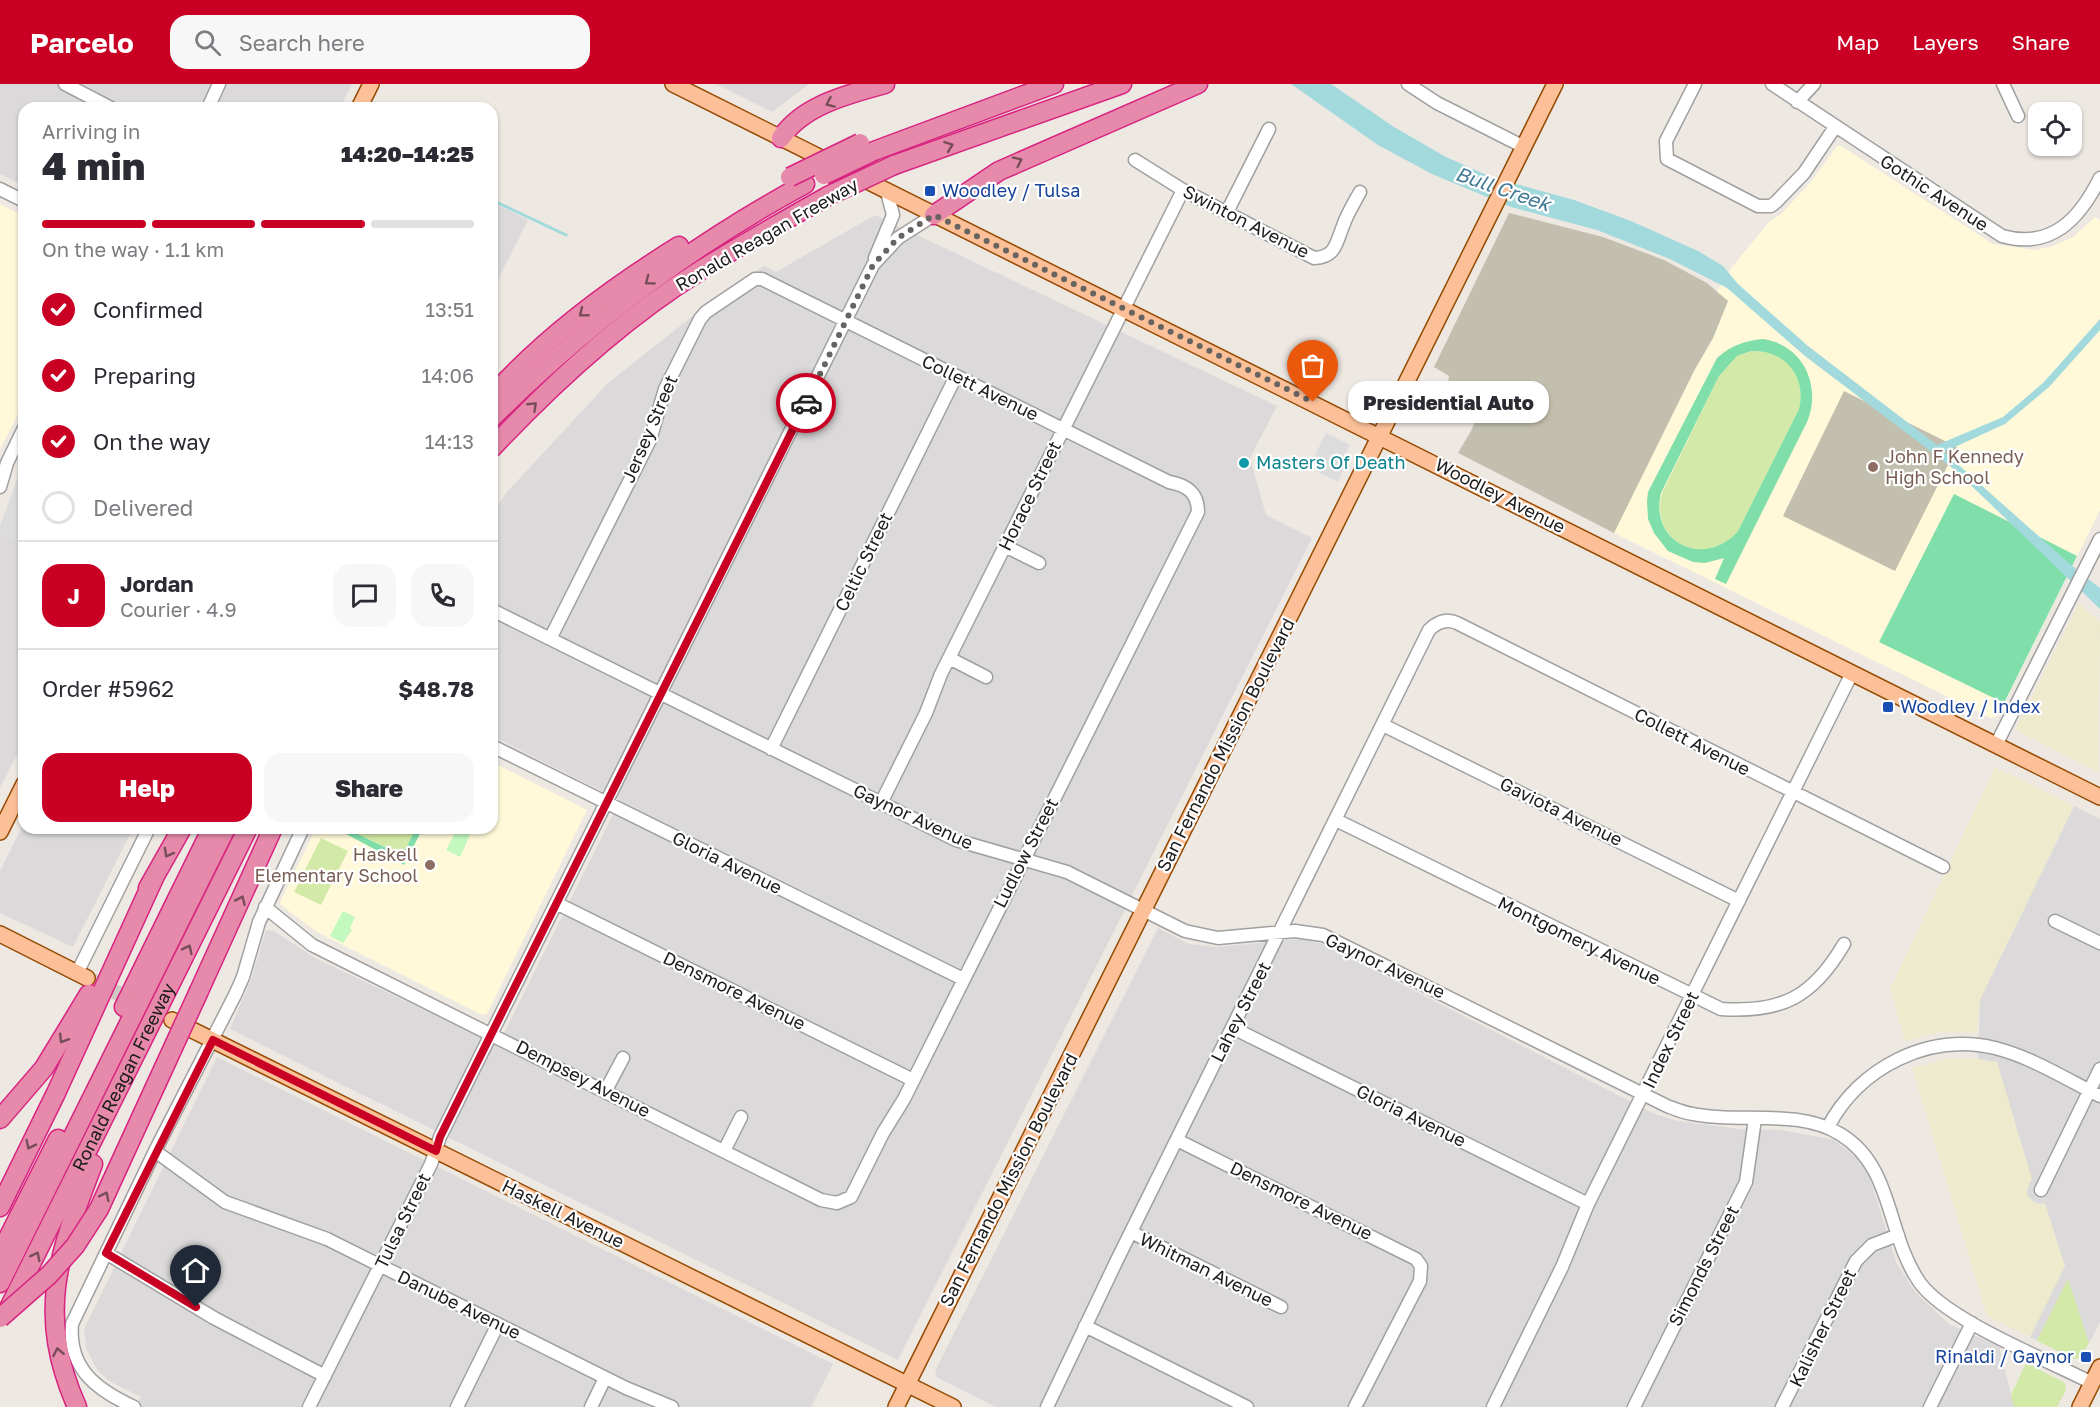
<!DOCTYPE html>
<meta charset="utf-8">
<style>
body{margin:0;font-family:"Golos Text",sans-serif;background:#f7f7f7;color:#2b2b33;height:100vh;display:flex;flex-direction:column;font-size:22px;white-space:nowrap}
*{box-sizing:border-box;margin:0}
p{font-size:20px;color:#7c7c81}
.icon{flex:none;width:33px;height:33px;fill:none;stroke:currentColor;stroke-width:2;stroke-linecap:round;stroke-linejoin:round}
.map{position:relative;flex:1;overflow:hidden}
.side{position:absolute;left:18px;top:18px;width:480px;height:732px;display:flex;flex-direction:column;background:#fff;border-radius:18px;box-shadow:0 2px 4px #0004}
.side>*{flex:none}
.tools{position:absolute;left:2028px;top:18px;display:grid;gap:12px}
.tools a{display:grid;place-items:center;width:54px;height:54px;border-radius:12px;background:#fff;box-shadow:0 2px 4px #0004;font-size:30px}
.pin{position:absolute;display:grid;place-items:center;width:51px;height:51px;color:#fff;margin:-62px -26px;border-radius:50% 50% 50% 0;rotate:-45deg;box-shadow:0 0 6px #0007}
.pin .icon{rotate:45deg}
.courier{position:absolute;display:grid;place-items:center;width:60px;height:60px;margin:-30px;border:4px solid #c90023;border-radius:50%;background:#fff;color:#222;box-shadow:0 2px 8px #0007}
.bubble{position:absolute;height:42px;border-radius:18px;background:#fff;box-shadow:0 2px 4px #0004;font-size:20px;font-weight:800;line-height:42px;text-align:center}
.headline em{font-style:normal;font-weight:800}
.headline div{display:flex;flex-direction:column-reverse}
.headline{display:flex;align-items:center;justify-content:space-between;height:102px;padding:0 24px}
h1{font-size:39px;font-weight:800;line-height:45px}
.bar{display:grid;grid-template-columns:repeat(4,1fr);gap:9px 6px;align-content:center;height:72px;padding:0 24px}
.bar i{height:8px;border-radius:4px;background:#e1e1e2}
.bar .selected{background:#c90023}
.bar p{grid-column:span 4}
.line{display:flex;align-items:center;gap:15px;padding:0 24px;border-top:2px solid #e1e1e2}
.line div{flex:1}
.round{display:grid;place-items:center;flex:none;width:63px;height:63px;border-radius:18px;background:#f7f7f7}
ol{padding:0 24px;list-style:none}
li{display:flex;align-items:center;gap:18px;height:66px}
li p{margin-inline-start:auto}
li .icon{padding:6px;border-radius:50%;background:#c90023;color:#fff;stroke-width:4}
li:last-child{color:#7c7c81}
li i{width:33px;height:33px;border:3px solid #e1e1e2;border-radius:50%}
.action{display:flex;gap:12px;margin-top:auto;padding:12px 24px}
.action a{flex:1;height:69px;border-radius:18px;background:#c90023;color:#fff;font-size:24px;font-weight:800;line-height:69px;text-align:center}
.action a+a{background:#f7f7f7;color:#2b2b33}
header{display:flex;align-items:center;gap:36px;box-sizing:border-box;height:84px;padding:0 30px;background:#c90023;color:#fff}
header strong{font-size:28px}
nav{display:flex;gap:33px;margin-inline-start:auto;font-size:21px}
.search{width:420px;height:54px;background:#f7f7f7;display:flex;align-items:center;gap:15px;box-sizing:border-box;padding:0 21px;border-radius:18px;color:#7c7c81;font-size:22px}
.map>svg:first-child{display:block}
.residential{fill:#dbd9da}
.education{fill:#fff9da}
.construction{fill:#c2bfae}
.farmland{fill:#edeacd}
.grass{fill:#d3e9a7}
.park{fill:#c3f9be}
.pitch{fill:#7fdea9;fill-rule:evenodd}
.parking{fill:#dcdcdc}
.water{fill:#a2d9dc}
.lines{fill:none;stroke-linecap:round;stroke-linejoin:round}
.stream{stroke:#a2d9dc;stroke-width:3}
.major-tunnel{stroke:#cec9c4;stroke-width:15;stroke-dasharray:15 8;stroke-linecap:butt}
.minor-casing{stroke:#a0a0a0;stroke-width:15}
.major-casing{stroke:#954a00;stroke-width:18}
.highway-casing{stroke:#d82380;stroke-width:21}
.minor{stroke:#fff;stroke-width:12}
.major{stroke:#fcc099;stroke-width:15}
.highway{stroke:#e689aa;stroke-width:18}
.highway-bridge-casing{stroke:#d82380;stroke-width:21;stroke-linecap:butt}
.highway-bridge{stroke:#e689aa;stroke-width:18}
.oneway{stroke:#774d5c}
.done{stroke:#666361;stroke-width:6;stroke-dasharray:0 10.8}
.route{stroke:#c90023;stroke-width:8}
.transit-dot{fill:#1a4fb4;stroke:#fff;stroke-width:2}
.culture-dot{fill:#0f9aa8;stroke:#fff;stroke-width:2}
.education-dot{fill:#8d6e63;stroke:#fff;stroke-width:2}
.labels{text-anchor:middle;stroke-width:4.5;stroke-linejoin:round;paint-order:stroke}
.transit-label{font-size:18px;fill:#164399;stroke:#fff;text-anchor:start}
.street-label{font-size:18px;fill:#1c1c1c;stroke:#fff}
.education-label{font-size:18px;fill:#785e54;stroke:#fff;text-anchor:start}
.culture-label{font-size:18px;fill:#0d838f;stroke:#fff;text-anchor:start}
.water-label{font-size:20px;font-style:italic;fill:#417a95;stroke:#fff}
</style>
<header>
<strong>Parcelo</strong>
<div class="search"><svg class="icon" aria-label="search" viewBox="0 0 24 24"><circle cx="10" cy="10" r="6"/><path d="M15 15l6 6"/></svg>Search here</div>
<nav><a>Map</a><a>Layers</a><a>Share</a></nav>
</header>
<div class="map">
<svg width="2100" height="1323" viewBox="0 0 2100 1323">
<rect width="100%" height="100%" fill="#eee8e2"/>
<path class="residential" d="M0,0h352l-12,24h-316v78l-24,-12z
M716,0h93l-37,28z
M492,118l36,18 -36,72z
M875,131l402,191 -27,52 16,57 46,23 -414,822 -668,-331 22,-52 14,-47 8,1 41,27 183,87 122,-245 -128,-64v-222l15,-22 101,-109 100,-79 56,-38 12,6z
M0,448l24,12v197l-24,47z
M2074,722l26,13v503l-11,21 -21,-63 -31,61 -7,-4 35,-71 -22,-61 -12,-4 -4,-6 2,-12 -32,-121 -19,-3 2,-59z
M24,739v5h109l-60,119 -73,-34v-42z
M1158,844l31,16 27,3 85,-8 22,5 332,170 23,7 61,8 43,1 52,10 23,18 13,20 26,84 19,30 34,32 50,22 15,61h-1018l-58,-29 -3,-7z
M217,973l616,307 -22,43h-676l6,-10 -32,-16 -12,-11 -10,-20 -3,-21z"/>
<path class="education" d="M1837,62h4l152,98 42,6 18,-4 20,-9 22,-20 5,3v290l-102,206 -7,2 -377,-185 80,-162 19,-33 15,-37 -12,-9 16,-25 38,-46 10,-6 30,-32z
M0,120l24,12v187l-24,46z
M492,678l95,48 -100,204 -5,1 -165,-83 -36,-27 -1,-3 36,-74h176z"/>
<path class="construction" d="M1509,129l94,24 61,23 43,23 21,18 -15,37 -19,33 -80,162 -156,-80 14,-24 8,-22 -33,-18 2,-13 -15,-9z
M1844,307l113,56 -62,124 -112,-55z"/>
<path class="farmland" d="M2079,519l21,19 -2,150 -83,-42z
M1995,683l79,39 -94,193 -3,34 -35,-1 -37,9 -15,-52z
M1971,974l26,4 35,117 -5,9v7l9,9 9,-1 20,63 -35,71 -43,-21 -75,-248 34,-9z"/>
<path class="grass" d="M1751,267c33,-1 56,24 48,58l-61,122c-33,38 -89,12 -76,-38l57,-117 18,-20z
M345,744h71l-10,20 -9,5z
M321,754l27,13 -27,54 -27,-13z
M2068,1195l21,64 -8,14 -6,2 -38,-18z
M2026,1279l39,20 1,7 -9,17h-43l-3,-12z"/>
<path class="park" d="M457,745l13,6 -10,22 -14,-7z
M343,827l12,6 -5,11 2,2 -9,13 -13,-7z"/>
<path class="pitch" d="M1763,255c41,6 59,48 44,83l-81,162 -11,-5 9,-21 -19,5 -12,-1 -25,-11 -14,-18 -6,-14 -1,-18 1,-9 69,-134c15,-13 27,-17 46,-19zM1751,267c33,-1 56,24 48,58l-61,122c-33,38 -89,12 -77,-38l58,-117 18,-20z
M1954,410l123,62 -73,147 -125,-61z
M335,744h10l52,25 9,-5 10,-20h7l-19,37 -5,-3 1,-3 -11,-2z"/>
<path class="parking" d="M1326,349l24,12 -6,10 5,2 -11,25 -22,-11 4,-9 -6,-3 1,-4z
M24,376v84l-24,-12v-6z"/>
<path class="water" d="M1291,0h40l63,43 52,30 45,20 83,23 57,21 67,30 25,15 15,18 70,62 129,99 66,-28 40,-34 57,-64v11l-51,57 -44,37 -61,28 135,120 21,16v21l-145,-139 -150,-114 -78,-68 -57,-29 -73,-29 -86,-23 -79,-33 -54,-29z"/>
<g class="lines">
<path class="stream" d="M492,116l74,35"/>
<path class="major-tunnel" d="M87,894l85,42"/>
<defs>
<path id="minor" d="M65,0l46,24
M1408,0l29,19 87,44
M1695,0l-29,57 1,18 91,47h13l5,-4 28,-29 31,-46
M1772,0l230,152c50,14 78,-18 98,-58
M2003,0l15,32
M1797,18l17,-18
M208,24l11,-24
M1135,76l48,30 131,68c22,-1 22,-15 29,-32 4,-12 11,-23 17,-34
M0,105l24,12
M1227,128l42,-83
M875,174l18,-43 -6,-23
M0,403l7,-24 17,-35
M1005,462l34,17
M492,526l464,230 111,32 118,59 33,7 77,-7 28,4 344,171c8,3 17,7 26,8 47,10 104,-6 147,20 54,32 46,101 80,149 28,38 128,77 172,100
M949,574l37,19
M1383,641l356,176
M1996,661l104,-206
M492,662l471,233
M771,665l185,-373
M881,719l45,-90 15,-39 242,-484
M1336,736l385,189c61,4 92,-12 123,-65
M556,819l357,177
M265,823l47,38 509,255 16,3 14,-6 32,-64 21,-34 294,-587c0,-19 -11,-27 -29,-30l-407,-203h-7l-49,33 -6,7 -35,70 -15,51 -100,199
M2055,837l45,22
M77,889l72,-145
M1233,944l355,176
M606,1006l17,-32
M1828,1043c31,-59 100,-95 167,-79 36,9 71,31 105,48
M1177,1056l239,119 5,7 -1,15 -65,126
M725,1065l16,-32
M155,1067l70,51 102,37 299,149 46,19
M2041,1106l59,-121
M1131,1148l150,75
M106,1169l108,65 111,58
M1085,1242l162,81
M134,1323c-37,-17 -66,-38 -62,-83l83,-173 80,-156 8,-18 16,-55 44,-94
M309,1323l122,-243 9,-27 433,-872 25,-27 36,-23
M457,1323l41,-83
M591,1323l14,-29
M1047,1323l70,-147 312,-630c8,-8 17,-12 28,-7l486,244
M1493,1323l69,-140 26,-63 264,-531
M1634,1323l112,-225 9,-63
M1782,1323l74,-146 16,-16 26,-10
M1930,1323l42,-84"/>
<path id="major" d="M673,0l1427,713
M359,24l12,-24
M0,748l24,-48
M0,850l87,44
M172,936l781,387
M896,1323l659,-1323
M2080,1323l20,-40"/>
<g id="highway">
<path d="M781,54c22,-33 68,-44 104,-54"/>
<path d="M874,67l180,-67"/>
<path d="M894,81l228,-81"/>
<path d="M934,131l65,-44 199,-87"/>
<path d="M492,312c54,-60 119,-108 187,-150"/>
<path d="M492,334c94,-94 197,-171 313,-234"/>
<path d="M492,364c62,-66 132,-130 209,-178 41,-26 84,-50 127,-74"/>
<path d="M148,804l34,-60"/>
<path d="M199,907l74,-163"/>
<path d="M124,923l88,-179"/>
<path d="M0,1035l44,-51 45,-74"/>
<path d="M0,1123l56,-114 98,-215"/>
<path d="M0,1170l58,-115"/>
<path d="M0,1199l226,-455"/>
<path id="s1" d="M8,1226l240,-482"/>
<path d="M77,1323c-42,-95 -18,-153 16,-243"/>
</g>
</defs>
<use href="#minor" class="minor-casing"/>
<use href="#major" class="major-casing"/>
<use href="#highway" class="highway-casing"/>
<use href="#minor" class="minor"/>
<use href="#major" class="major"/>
<use href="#highway" class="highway"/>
<defs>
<path id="highway-bridge" d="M824,91l50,-24
M790,93l70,-34
M828,112l66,-31
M0,1234l49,-43 26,-29 24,-37 100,-218"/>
</defs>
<use href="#highway-bridge" class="highway-bridge-casing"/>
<use href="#highway-bridge" class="highway-bridge"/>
</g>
<defs><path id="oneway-chevron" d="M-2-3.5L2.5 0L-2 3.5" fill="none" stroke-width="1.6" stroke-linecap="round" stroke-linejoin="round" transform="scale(1.5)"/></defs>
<g class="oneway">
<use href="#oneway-chevron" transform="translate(830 19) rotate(156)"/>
<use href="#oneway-chevron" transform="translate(949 62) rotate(-20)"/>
<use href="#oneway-chevron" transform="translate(1018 77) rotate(-26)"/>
<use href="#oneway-chevron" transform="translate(649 197) rotate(143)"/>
<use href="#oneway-chevron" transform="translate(583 229) rotate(141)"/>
<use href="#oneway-chevron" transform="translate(533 322) rotate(-44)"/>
<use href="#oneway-chevron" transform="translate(168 769) rotate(119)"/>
<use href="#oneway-chevron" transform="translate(241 816) rotate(-66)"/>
<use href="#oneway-chevron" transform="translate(188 865) rotate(-64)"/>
<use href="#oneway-chevron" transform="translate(63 955) rotate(122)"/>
<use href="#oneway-chevron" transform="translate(30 1061) rotate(116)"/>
<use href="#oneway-chevron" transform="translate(105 1112) rotate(-63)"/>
<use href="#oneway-chevron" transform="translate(36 1172) rotate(-63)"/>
<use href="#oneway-chevron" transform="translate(58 1268) rotate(-101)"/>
</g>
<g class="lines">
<path class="done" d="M806,319l67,-138 25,-27 36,-23 379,187"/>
<path class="route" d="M196,1223l-90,-54 107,-213 223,111 4,-14 366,-734"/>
</g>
<g class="transit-dot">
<rect x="924" y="101" width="12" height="12" rx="3"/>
<rect x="1882" y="617" width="12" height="12" rx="3"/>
<rect x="2080" y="1267" width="12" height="12" rx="3"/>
</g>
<circle class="culture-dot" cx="1244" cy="379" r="6"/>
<g class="education-dot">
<circle cx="1873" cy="383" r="6"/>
<circle cx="430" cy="781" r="6"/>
</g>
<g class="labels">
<g class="transit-label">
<text x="942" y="113">Woodley / Tulsa</text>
<text x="1900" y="629">Woodley / Index</text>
<text x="2074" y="1279" text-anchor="end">Rinaldi / Gaynor</text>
</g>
<g class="street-label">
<text transform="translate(1934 109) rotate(33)" y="6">Gothic Avenue</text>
<text transform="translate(1246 138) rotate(27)" y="6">Swinton Avenue</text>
<text transform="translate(767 151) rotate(-30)" y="6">Ronald Reagan Freeway</text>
<text transform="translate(980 304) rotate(26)" y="6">Collett Avenue</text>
<text transform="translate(650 345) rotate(-67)" y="6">Jersey Street</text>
<text transform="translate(1030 412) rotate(-64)" y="6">Horace Street</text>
<text transform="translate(1500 412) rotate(27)" y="6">Woodley Avenue</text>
<text transform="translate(864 478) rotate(-64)" y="6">Celtic Street</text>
<text transform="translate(1692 658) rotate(27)" y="6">Collett Avenue</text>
<text transform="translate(1226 661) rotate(-63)" y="6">San Fernando Mission Boulevard</text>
<text transform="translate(1561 728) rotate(26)" y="6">Gaviota Avenue</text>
<text transform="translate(913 733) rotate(25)" y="6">Gaynor Avenue</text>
<text transform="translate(1026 769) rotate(-63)" y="6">Ludlow Street</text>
<text transform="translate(727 779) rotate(26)" y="6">Gloria Avenue</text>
<text transform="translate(1579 857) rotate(26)" y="6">Montgomery Avenue</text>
<text transform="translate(1385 882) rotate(25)" y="6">Gaynor Avenue</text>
<text transform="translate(734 907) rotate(26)" y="6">Densmore Avenue</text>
<text transform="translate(1241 928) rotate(-63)" y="6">Lahey Street</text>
<text transform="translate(1671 956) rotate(-64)" y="6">Index Street</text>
<text dy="6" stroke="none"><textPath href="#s1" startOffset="260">Ronald Reagan Freeway</textPath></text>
<text transform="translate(583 995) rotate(27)" y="6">Dempsey Avenue</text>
<text transform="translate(1411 1032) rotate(26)" y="6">Gloria Avenue</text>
<text transform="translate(1009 1096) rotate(-63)" y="6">San Fernando Mission Boulevard</text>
<text transform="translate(1301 1117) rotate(26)" y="6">Densmore Avenue</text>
<text transform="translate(563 1130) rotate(26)" y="6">Haskell Avenue</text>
<text transform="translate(403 1137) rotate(-64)" y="6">Tulsa Street</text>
<text transform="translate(1704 1182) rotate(-63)" y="6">Simonds Street</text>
<text transform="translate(1206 1186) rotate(26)" y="6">Whitman Avenue</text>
<text transform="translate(459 1221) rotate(26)" y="6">Danube Avenue</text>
<text transform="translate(1823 1244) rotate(-64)" y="6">Kalisher Street</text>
</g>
<g class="education-label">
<text x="1885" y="379">John F Kennedy<tspan x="1885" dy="21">High School</tspan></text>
<text x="418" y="777" text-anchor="end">Haskell<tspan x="418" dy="21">Elementary School</tspan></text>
</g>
<g class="culture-label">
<text x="1256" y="385">Masters Of Death</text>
</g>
<g class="water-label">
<text transform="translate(1503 105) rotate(19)" y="7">Bull Creek</text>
</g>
</g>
</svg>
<div class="tools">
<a><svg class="icon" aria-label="locate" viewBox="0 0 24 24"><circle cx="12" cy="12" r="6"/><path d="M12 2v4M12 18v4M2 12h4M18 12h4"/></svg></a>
</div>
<div class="pin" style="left:1313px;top:318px;background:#ea580c"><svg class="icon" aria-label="bag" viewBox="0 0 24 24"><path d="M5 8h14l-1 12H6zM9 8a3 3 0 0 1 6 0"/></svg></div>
<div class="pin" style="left:196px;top:1223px;background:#1f2937"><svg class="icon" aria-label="home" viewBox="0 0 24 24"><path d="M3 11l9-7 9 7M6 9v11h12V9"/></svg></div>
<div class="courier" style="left:806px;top:319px"><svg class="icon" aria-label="car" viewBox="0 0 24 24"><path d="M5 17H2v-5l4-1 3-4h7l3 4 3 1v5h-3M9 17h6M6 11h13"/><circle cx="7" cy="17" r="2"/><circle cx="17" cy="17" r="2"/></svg></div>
<div class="bubble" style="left:1348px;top:297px;width:201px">Presidential Auto</div>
<section class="side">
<div class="headline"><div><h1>4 min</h1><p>Arriving in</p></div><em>14:20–14:25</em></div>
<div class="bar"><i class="selected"></i><i class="selected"></i><i class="selected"></i><i></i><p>On the way · 1.1 km</p></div>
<ol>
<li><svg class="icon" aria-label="check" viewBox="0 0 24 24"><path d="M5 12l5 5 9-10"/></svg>Confirmed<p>13:51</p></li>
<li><svg class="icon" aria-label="check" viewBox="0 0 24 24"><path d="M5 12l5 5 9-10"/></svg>Preparing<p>14:06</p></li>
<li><svg class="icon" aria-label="check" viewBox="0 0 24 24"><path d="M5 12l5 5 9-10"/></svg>On the way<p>14:13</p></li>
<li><i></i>Delivered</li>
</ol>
<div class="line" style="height:108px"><b class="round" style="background:#c90023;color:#fff">J</b><div><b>Jordan</b><p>Courier · 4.9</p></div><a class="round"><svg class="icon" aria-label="chat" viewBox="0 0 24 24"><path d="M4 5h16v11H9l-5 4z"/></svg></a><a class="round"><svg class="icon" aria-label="phone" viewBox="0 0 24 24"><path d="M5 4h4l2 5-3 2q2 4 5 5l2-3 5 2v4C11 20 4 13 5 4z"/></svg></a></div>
<div class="line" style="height:78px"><div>Order #5962</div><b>$48.78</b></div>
<div class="action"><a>Help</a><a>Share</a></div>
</section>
</div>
